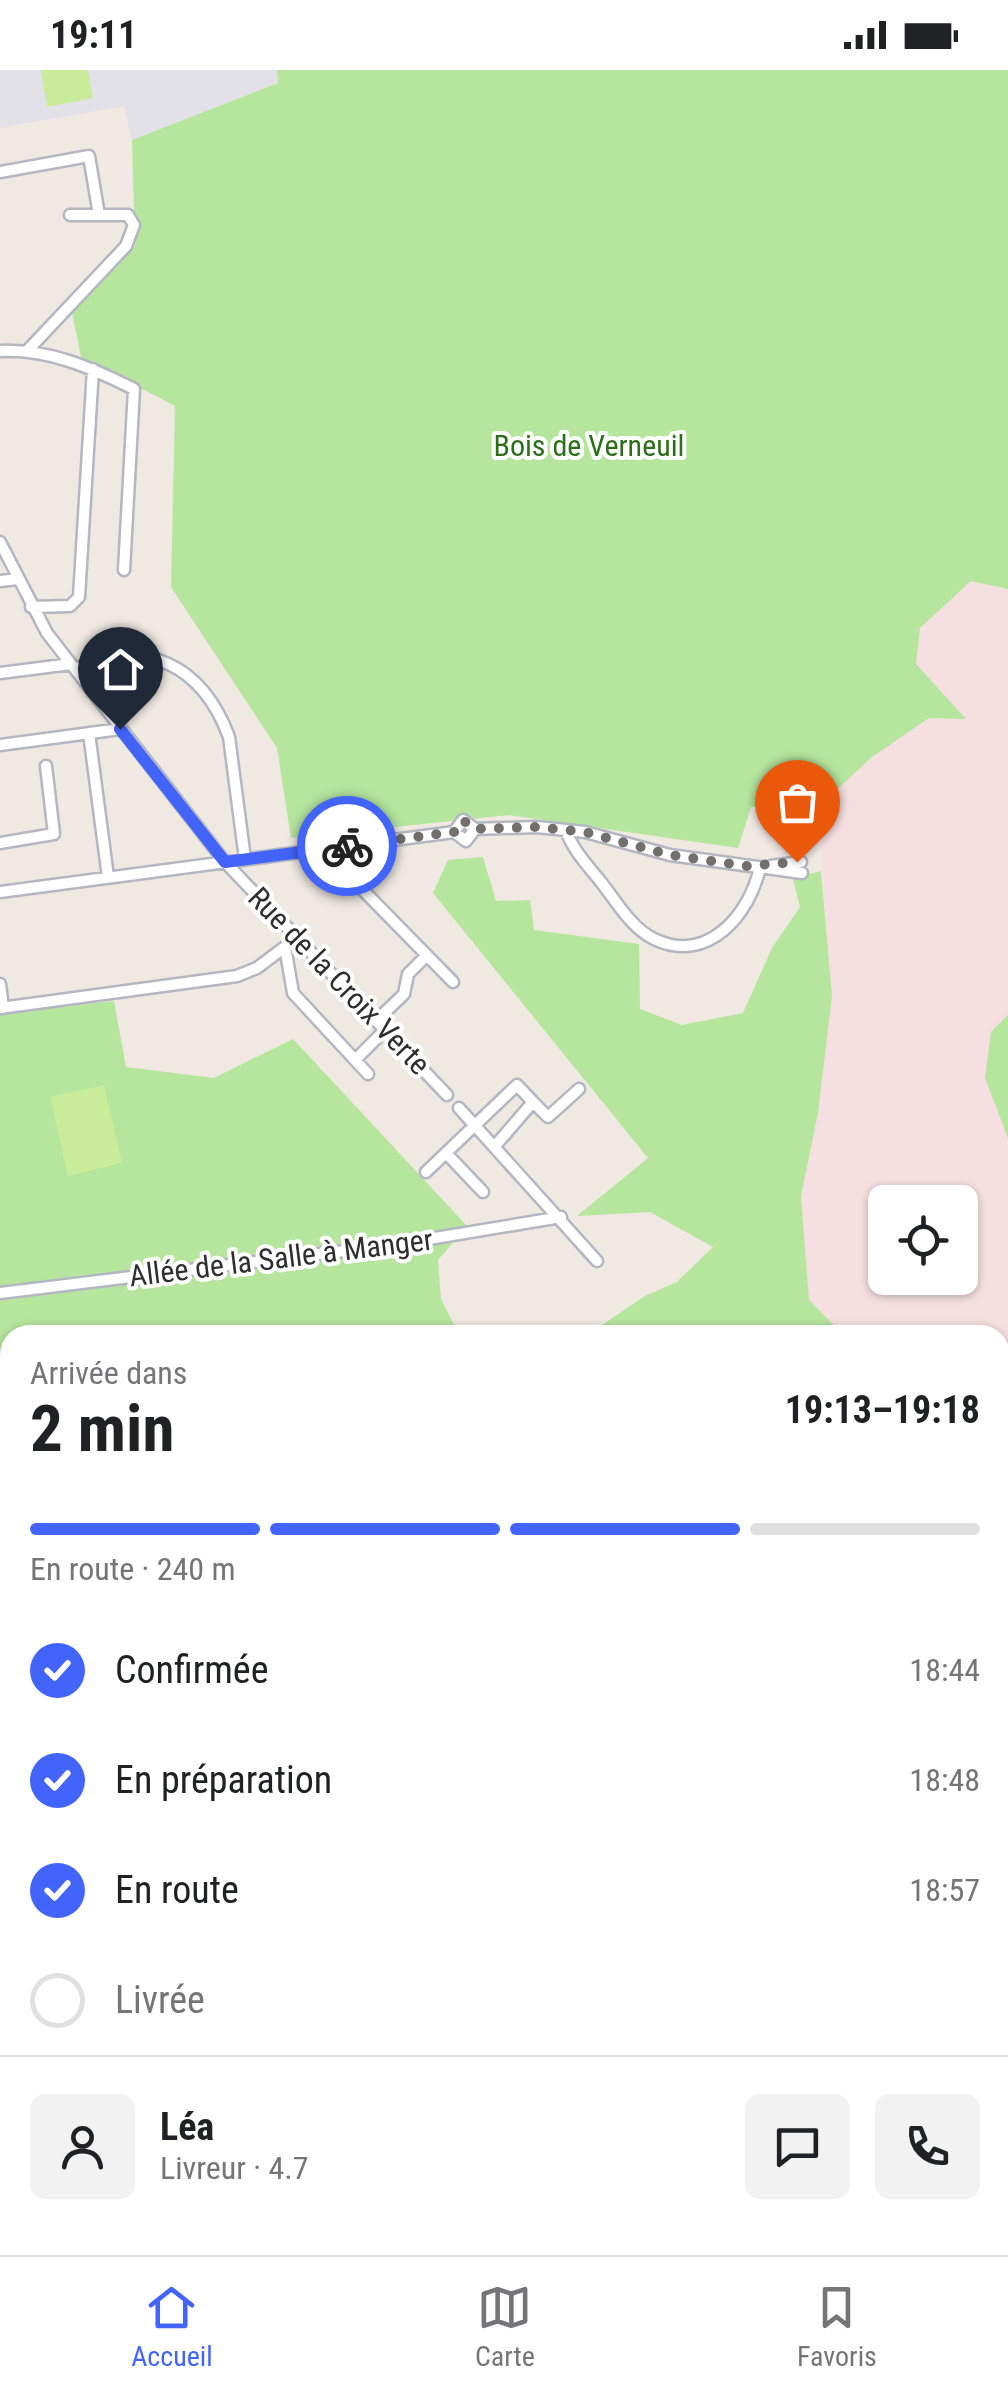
<!DOCTYPE html>
<html lang="fr">
<meta charset="utf-8">
<style>
body{margin:0;font-family:"Roboto Condensed",sans-serif;background:#f2f2f2;color:#202124;height:100vh;display:flex;flex-direction:column;font-size:38px;white-space:nowrap}
*{box-sizing:border-box;margin:0}
p{font-size:32px;color:#757577}
.icon{flex:none;width:55px;height:55px;fill:none;stroke:currentColor;stroke-width:2;stroke-linecap:round;stroke-linejoin:round}
.map{position:relative;flex:1;overflow:hidden}
.sheet{position:absolute;left:0px;top:1255px;width:1010px;height:930px;display:flex;flex-direction:column;background:#fff;border-radius:30px 30px 0 0;box-shadow:0 2px 8px #0004}
.sheet>*{flex:none}
.controls{position:absolute;left:868px;top:1115px;display:grid;gap:20px}
.controls a{display:grid;place-items:center;width:110px;height:110px;border-radius:15px;background:#fff;box-shadow:0 2px 8px #0004;font-size:50px}
.pin{position:absolute;display:grid;place-items:center;width:85px;height:85px;color:#fff;margin:-102px -42px;border-radius:50% 50% 50% 0;rotate:-45deg;box-shadow:0 0 10px #0007}
.pin .icon{rotate:45deg}
.courier{position:absolute;display:grid;place-items:center;width:100px;height:100px;margin:-50px;border:8px solid #4264fb;border-radius:50%;background:#fff;color:#222;box-shadow:0 2px 12px #0007}
.head em{font-style:normal;font-weight:700}
.head div{display:flex;flex-direction:column-reverse}
.head{display:flex;align-items:center;justify-content:space-between;height:170px;padding:0 30px}
h1{font-size:65px;font-weight:700;line-height:75px}
.bar{display:grid;grid-template-columns:repeat(4,1fr);gap:15px 10px;align-content:center;height:120px;padding:0 30px}
.bar i{height:12px;border-radius:8px;background:#e0e0e0}
.bar .selected{background:#4264fb}
.bar p{grid-column:span 4}
.line{display:flex;align-items:center;gap:25px;padding:0 30px;border-top:2px solid #e0e0e0}
.line div{flex:1}
.round{display:grid;place-items:center;flex:none;width:105px;height:105px;border-radius:15px;background:#f2f2f2}
ol{padding:0 30px;list-style:none}
li{display:flex;align-items:center;gap:30px;height:110px}
li p{margin-inline-start:auto}
li .icon{padding:10px;border-radius:50%;background:#4264fb;color:#fff;stroke-width:4}
li:last-child{color:#757577}
li i{width:55px;height:55px;border:5px solid #e0e0e0;border-radius:50%}
.status{display:flex;justify-content:space-between;align-items:center;height:70px;padding:0 50px;background:#fff;direction:ltr}
.status svg{height:28px;fill:currentColor}
.dock{display:flex;justify-content:space-around;align-items:center;height:140px;border-top:2px solid #e0e0e0;background:#fff;font-size:28px;color:#757577}
.dock a{display:grid;justify-items:center;gap:5px}
.dock .selected{color:#4264fb}
.map>svg:first-child{display:block}
.industrial{fill:#e3e1e8}
.medical{fill:#f5dfe0;fill-rule:evenodd}
.green{fill:#b6e59e}
.pitch{fill:#c9ec9a}
.lines{fill:none;stroke-linecap:round;stroke-linejoin:round}
.street-casing{stroke:#b4b7c1;stroke-width:15}
.street{stroke:#fff;stroke-width:10}
.done{stroke:#726f6d;stroke-width:10;stroke-dasharray:0 18}
.route{stroke:#4264fb;stroke-width:12}
.labels{text-anchor:middle;stroke-width:8;stroke-linejoin:round;paint-order:stroke}
.park-label{font-size:30px;fill:#2c6e1b;stroke:#fff}
.street-label{font-size:30px;fill:#2e2e2e;stroke:#fff}
</style>
<div class="status"><b>19:11</b><svg viewBox="0 0 49 12"><path d="M0 12V9h3v3zM5 12V6h3v6zM10 12V3h3v9zM15 12V0h3v12zM26 1h20v11H26zM47 4h2v5h-2z"/></svg></div>
<div class="map">
<svg width="1008" height="2185" viewBox="0 0 1008 2185">
<rect width="100%" height="100%" fill="#efe9e1"/>
<path class="industrial" d="M0,0h277l2,12 -147,58 -8,-34 -124,22z"/>
<path class="medical" d="M971,511l37,8v853l-8,-6v-101h-156l-35,-35 -8,-104 17,-83 14,-117 -14,-189 54,-50 57,-39 36,1 -50,-54 5,-37zM885,1132h75v76h-75z"/>
<path class="green" d="M277,0h731v519l-37,-8 -51,47 -4,36 50,55 -37,-1 -57,39 -54,50h-67l-13,41 -229,-33 -218,23 -14,-90 -106,-161 4,-181 -94,-49 -10,-50 64,-61 -3,-106 146,-57z
M483,787l13,44 34,-1 4,30 105,14 1,65 42,16 61,-12 29,-65 28,-41 -7,-28 28,-8 11,125 -14,117 -17,83 8,104 35,35h-257l58,-39 32,-14 36,-35 -63,-35 -73,4 71,-58 -215,-265 15,-33z
M114,931l12,66 88,11 79,-39 174,187 -29,34 3,39 18,36h-449v392l-10,1v-714z
M1008,945v123l-23,-60 6,-46z
M1000,1366l8,6v751l-8,-1z
M327,2175h396l-1,10h-394z"/>
<path class="pitch" d="M41,0h47l5,28 -46,9z
M104,1015l18,78 -54,13 -18,-79z"/>
<g class="lines">
<defs>
<path id="street" d="M0,102l89,-16 10,59
M28,280l98,-104 8,-21 -6,-10h-58
M0,281c49,-2 90,16 134,38l-10,181
M0,472l47,91 178,229 222,233
M0,511l18,-2
M31,537l39,-1 9,-9 14,-228
M75,599c71,-32 127,-4 154,68l16,122
M0,603l71,-9
M89,663l19,144
M0,675l120,-16
M566,760c6,19 22,36 35,52 15,19 30,46 53,57 54,26 96,-25 106,-72
M454,762l12,9 9,-12
M0,773l54,-9 -8,-68
M351,776l7,39 95,97
M771,796l30,-4
M0,822l454,-60 9,-12 12,9 62,-2 48,5 85,23 132,18
M285,877l8,46 75,81
M0,914l3,24
M0,938l237,-32 20,-8 41,-31
M377,950l27,-26 4,-20 18,-18
M355,990l31,-31
M459,1038l138,153
M495,1076l38,-44 15,15 31,-28
M446,1083l37,39
M426,1102l91,-87 16,17
M0,1223l393,-48 168,-28
M0,1913l10,-3
M0,2011l10,-2
M0,2137l10,-5
M0,2160l10,4
M19,2175l6,10
M40,2185l38,-10"/>
</defs>
<use href="#street" class="street-casing"/>
<use href="#street" class="street"/>
</g>
<g class="lines">
<path class="done" d="M347,776l107,-14 9,-12 11,9 62,-2 49,5 85,23 76,11 51,-4"/>
<path class="route" d="M120,659l105,133 122,-16"/>
</g>
<g class="labels">
<g class="park-label">
<text x="589" y="386">Bois de Verneuil</text>
</g>
<g class="street-label">
<text transform="translate(339 911) rotate(46)" y="10">Rue de la Croix Verte</text>
<text transform="translate(281 1188) rotate(-7)" y="10">Allée de la Salle à Manger</text>
</g>
</g>
</svg>
<div class="controls">
<a><svg class="icon" aria-label="locate" viewBox="0 0 24 24"><circle cx="12" cy="12" r="6"/><path d="M12 2v4M12 18v4M2 12h4M18 12h4"/></svg></a>
</div>
<div class="pin" style="left:797px;top:792px;background:#ea580c"><svg class="icon" aria-label="bag" viewBox="0 0 24 24"><path d="M5 8h14l-1 12H6zM9 8a3 3 0 0 1 6 0"/></svg></div>
<div class="pin" style="left:120px;top:659px;background:#1f2937"><svg class="icon" aria-label="home" viewBox="0 0 24 24"><path d="M3 11l9-7 9 7M6 9v11h12V9"/></svg></div>
<div class="courier" style="left:347px;top:776px"><svg class="icon" aria-label="bike" viewBox="0 0 24 24"><circle cx="6" cy="16" r="4"/><circle cx="18" cy="16" r="4"/><path d="M6 16l4-8h5l3 8M10 8l3 8H6M13 5h3"/></svg></div>
<section class="sheet">
<div class="head"><div><h1>2 min</h1><p>Arrivée dans</p></div><em>19:13–19:18</em></div>
<div class="bar"><i class="selected"></i><i class="selected"></i><i class="selected"></i><i></i><p>En route · 240 m</p></div>
<ol>
<li><svg class="icon" aria-label="check" viewBox="0 0 24 24"><path d="M5 12l5 5 9-10"/></svg>Confirmée<p>18:44</p></li>
<li><svg class="icon" aria-label="check" viewBox="0 0 24 24"><path d="M5 12l5 5 9-10"/></svg>En préparation<p>18:48</p></li>
<li><svg class="icon" aria-label="check" viewBox="0 0 24 24"><path d="M5 12l5 5 9-10"/></svg>En route<p>18:57</p></li>
<li><i></i>Livrée</li>
</ol>
<div class="line" style="height:180px"><a class="round"><svg class="icon" aria-label="person" viewBox="0 0 24 24"><circle cx="12" cy="8" r="4"/><path d="M4 21q1-7 8-7t8 7"/></svg></a><div><b>Léa</b><p>Livreur · 4.7</p></div><a class="round"><svg class="icon" aria-label="chat" viewBox="0 0 24 24"><path d="M4 5h16v11H9l-5 4z"/></svg></a><a class="round"><svg class="icon" aria-label="phone" viewBox="0 0 24 24"><path d="M5 4h4l2 5-3 2q2 4 5 5l2-3 5 2v4C11 20 4 13 5 4z"/></svg></a></div>
</section>
</div>
<nav class="dock">
<a class="selected"><svg class="icon" aria-label="home" viewBox="0 0 24 24"><path d="M3 11l9-7 9 7M6 9v11h12V9"/></svg>Accueil</a>
<a><svg class="icon" aria-label="map" viewBox="0 0 24 24"><path d="M3 6l6-2 6 2 6-2v14l-6 2-6-2-6 2zM9 4v14M15 6v14"/></svg>Carte</a>
<a><svg class="icon" aria-label="saved" viewBox="0 0 24 24"><path d="M7 4h10v16l-5-4-5 4z"/></svg>Favoris</a>
</nav>
